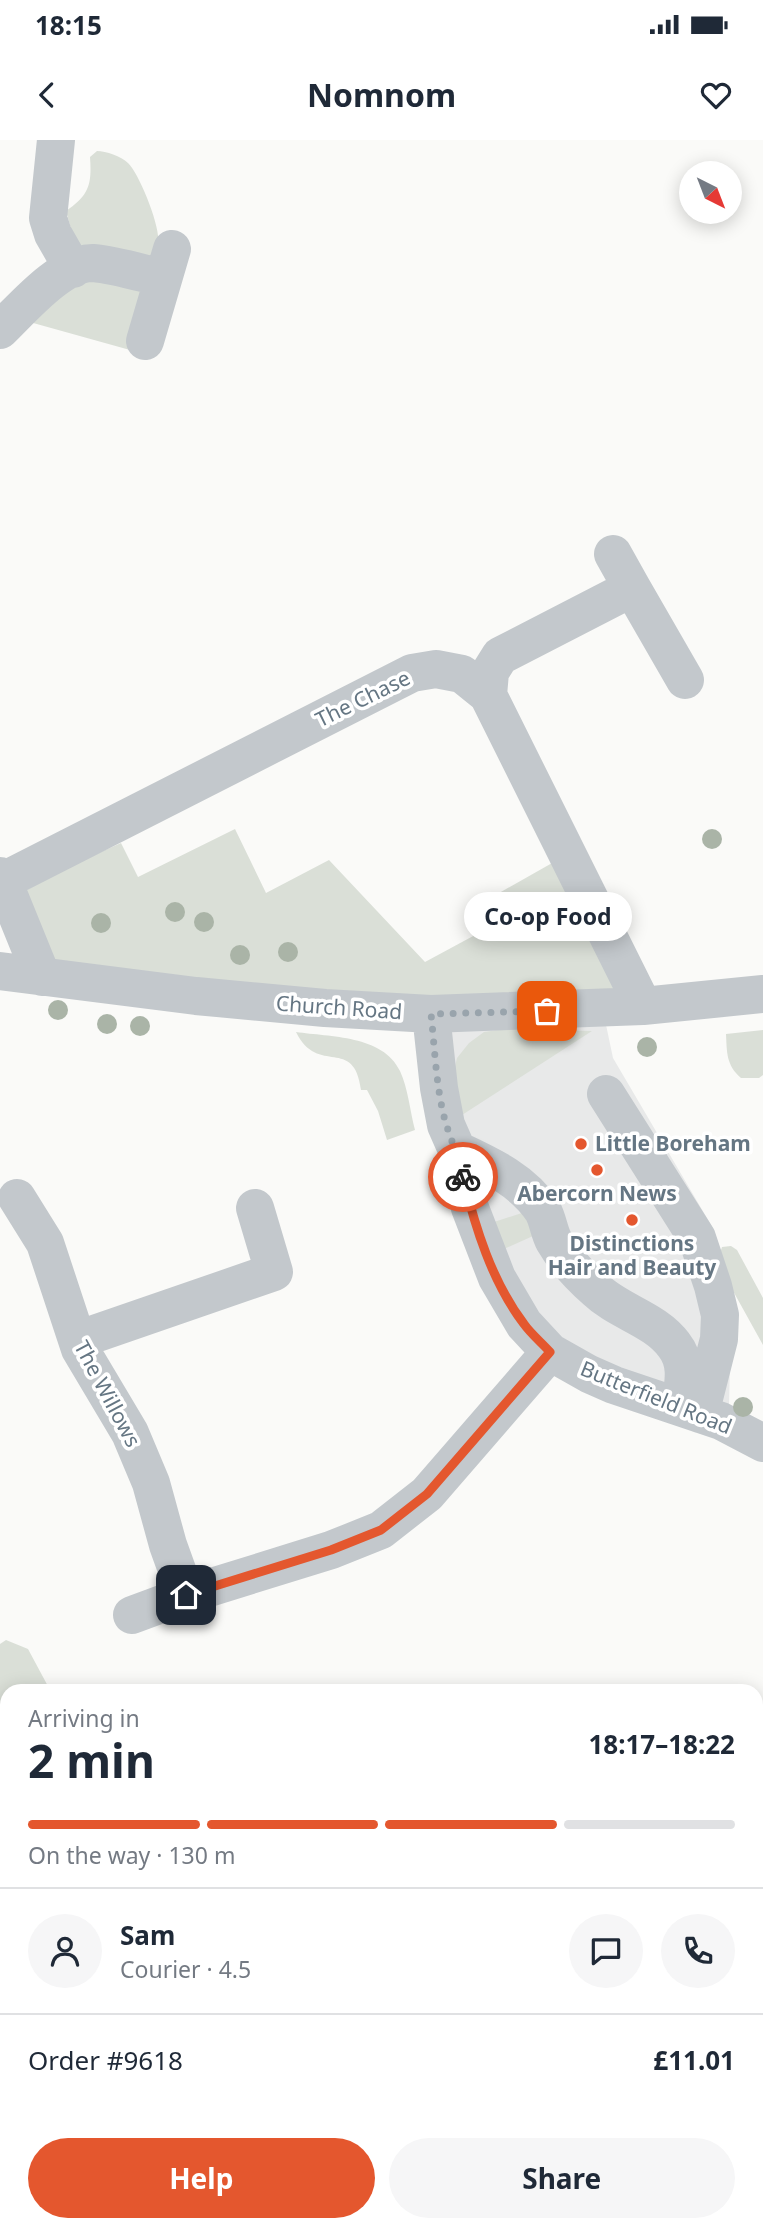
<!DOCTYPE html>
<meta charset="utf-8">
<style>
body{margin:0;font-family:"Noto Sans",sans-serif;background:#f6f6f7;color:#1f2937;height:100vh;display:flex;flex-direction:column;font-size:26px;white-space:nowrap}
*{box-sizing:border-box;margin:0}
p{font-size:23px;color:#747a83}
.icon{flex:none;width:38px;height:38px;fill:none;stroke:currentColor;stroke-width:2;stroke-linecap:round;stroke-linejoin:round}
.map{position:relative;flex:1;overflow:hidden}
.panel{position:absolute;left:0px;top:1544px;width:763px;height:548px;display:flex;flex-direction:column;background:#fff;border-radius:21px 21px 0 0;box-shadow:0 4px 18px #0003}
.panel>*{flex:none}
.needle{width:46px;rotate:138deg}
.fabs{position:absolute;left:679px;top:21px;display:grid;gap:14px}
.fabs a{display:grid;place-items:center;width:63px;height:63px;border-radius:50%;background:#fff;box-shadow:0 4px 18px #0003;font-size:35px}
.pin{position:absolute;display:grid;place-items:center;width:60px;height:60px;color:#fff;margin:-30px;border-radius:14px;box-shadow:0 4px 10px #0006}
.courier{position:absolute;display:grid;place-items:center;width:70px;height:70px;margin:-35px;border:5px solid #e4572e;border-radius:50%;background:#fff;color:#222;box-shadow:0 2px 9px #0007}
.bubble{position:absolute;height:49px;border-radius:24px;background:#fff;box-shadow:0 4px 18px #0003;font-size:23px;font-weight:700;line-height:49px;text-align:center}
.headline em{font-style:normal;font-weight:700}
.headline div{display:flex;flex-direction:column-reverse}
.headline{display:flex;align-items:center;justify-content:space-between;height:119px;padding:0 28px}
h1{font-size:46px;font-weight:700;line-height:52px}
.bar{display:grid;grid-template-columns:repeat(4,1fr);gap:10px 7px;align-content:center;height:84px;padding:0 28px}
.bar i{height:9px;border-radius:5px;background:#e0e1e3}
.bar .current{background:#e4572e}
.bar p{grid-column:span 4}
.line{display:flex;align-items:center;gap:18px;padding:0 28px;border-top:2px solid #e0e1e3}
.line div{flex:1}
.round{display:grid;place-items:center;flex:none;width:74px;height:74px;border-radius:37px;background:#f6f6f7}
.action{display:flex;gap:14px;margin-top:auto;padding:14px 28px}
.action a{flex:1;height:80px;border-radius:42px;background:#e4572e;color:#fff;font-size:28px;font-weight:700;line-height:80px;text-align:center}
.action a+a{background:#f6f6f7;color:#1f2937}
.status{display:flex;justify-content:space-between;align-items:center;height:49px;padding:0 35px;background:#fff;direction:ltr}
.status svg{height:19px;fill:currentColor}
header{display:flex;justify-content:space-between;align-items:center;height:91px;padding:0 28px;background:#fff;font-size:32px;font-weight:700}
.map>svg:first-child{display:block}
.built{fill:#e8e9e9}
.green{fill:#dadfd7}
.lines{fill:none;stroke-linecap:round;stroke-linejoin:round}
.minor{stroke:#c3c8cc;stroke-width:38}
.tree{fill:#aab4a7}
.done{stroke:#99a4ac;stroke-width:7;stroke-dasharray:0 12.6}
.route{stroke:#e4572e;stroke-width:9}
.poi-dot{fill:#e4572e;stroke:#fff;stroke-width:2.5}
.labels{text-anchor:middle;stroke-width:7;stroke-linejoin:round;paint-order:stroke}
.street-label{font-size:21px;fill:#657683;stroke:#fff}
.poi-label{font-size:21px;font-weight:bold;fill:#657683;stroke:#fff}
</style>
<div class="status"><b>18:15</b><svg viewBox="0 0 49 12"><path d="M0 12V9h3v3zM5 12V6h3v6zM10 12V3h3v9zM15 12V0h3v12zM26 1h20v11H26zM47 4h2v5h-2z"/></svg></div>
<header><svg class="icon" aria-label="back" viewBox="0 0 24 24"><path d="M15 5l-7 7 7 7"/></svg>Nomnom<svg class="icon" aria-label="heart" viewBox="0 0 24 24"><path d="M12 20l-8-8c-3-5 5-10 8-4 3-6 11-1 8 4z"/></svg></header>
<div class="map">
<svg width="763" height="2091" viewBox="0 0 763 2091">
<rect width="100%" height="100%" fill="#fafaf8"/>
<path class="built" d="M605,880l8,38 101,172 17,90 -2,86 -176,-59 -48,-68 -47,-138 -16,-115z
M7,2047v37h196l5,7h-208v-39z"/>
<path class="green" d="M97,11c9,0 24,5 31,12 11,10 33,65 30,79 -2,5 -5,10 -7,15l-75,-10 -10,-36c23,-16 26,-26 24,-54z
M90,138l51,11 -11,61 -104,-29 14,-13z
M235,689l31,64 63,-33 96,102 76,-41 -9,-24 76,-43 75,152 -601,-29 -20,-84 34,-21 65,-29 17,34z
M505,889l87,2 -130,84 -9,-40 4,-17 12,-15 15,-11z
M763,890v45l-4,3h-18c-15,-13 -14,-26 -15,-44z
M296,892c34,5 87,3 104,39 8,17 10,40 15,59l-28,10 -9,-29 -11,-21h-6c-7,-55 -43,-13 -65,-58z
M525,1072l8,24 -29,13 -10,-27z
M731,1106l6,4 26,48v47l-46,-83 5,-15z
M6,1500l22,9 22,41h-43v220l-7,-4v-262z
M709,2084h38l5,7h-52z"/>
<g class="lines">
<path class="minor" d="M56,0l-8,78 5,16 20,35
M0,190c21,-20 61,-68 93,-67 23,2 48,10 70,15
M145,201l27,-92
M613,414l19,34
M488,555l2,-23 10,-16 132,-68 53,92
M0,736l3,5 409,-208 24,-4 26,5 26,21 155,311
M3,741l39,96
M0,831l196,25 129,12 106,6 212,-8 120,-12
M431,874l8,74 7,37 11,25 13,58 27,70 27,46 26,28 39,22 25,11 107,36 42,22
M606,954l91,144 16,48 7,29 -1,24 -19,75
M457,1010c32,15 66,30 86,61 5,9 6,21 11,30 11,19 26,35 42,49 23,22 59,29 78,55 15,19 9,40 6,62
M17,1058l28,45 35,106 50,84 21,50 17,62 18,50 145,-45 50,-20 46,-36 123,-142
M77,1200l197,-68 -19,-64
M132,1475l54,-20
M756,1617l7,-5
M756,1885l7,11
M0,1990l7,-6
M441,2084l4,7"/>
</g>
<g class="tree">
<circle cx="712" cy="699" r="10"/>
<circle cx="175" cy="772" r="10"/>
<circle cx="204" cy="782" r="10"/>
<circle cx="101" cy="783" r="10"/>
<circle cx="288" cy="812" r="10"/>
<circle cx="240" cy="815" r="10"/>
<circle cx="58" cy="870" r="10"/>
<circle cx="107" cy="884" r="10"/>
<circle cx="140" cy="886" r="10"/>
<circle cx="647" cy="907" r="10"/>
<circle cx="743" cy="1267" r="10"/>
</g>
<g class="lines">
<path class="done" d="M463,1037c-4,-18 -11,-35 -17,-53 -10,-35 -11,-74 -15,-110l116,-3"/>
<path class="route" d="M186,1455l145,-45 50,-20 46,-36 123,-142c-8,-9 -19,-18 -26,-28 -32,-42 -49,-97 -61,-147"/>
</g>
<g class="poi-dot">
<circle cx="581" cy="1004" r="7"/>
<circle cx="597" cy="1030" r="7"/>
<circle cx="632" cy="1080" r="7"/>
</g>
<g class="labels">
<g class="street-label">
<text transform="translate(363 559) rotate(-26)" y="7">The Chase</text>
<text transform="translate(339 868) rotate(4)" y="7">Church Road</text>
<text transform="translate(107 1254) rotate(62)" y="7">The Willows</text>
<text transform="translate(656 1258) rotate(22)" y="7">Butterfield Road</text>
</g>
<g class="poi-label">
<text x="595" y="1011" text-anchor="start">Little Boreham</text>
<text x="597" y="1061">Abercorn News</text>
<text x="632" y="1111">Distinctions<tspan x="632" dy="24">Hair and Beauty</tspan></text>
</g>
</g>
</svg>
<div class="fabs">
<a><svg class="needle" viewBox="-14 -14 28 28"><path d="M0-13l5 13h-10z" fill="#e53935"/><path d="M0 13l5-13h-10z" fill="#747a83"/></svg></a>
</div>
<div class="pin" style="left:547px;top:871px;background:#ea580c"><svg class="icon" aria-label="bag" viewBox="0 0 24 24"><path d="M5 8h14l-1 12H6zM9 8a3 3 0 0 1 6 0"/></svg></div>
<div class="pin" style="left:186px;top:1455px;background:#1f2937"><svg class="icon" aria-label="home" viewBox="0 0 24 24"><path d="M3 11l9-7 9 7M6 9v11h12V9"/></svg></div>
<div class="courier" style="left:463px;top:1037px"><svg class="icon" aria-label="bike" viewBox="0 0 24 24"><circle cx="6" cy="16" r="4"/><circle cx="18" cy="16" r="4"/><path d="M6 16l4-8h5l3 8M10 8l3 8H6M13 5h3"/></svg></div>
<div class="bubble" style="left:464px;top:752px;width:168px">Co-op Food</div>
<section class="panel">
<div class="headline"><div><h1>2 min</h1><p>Arriving in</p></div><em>18:17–18:22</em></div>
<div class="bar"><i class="current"></i><i class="current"></i><i class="current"></i><i></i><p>On the way · 130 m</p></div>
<div class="line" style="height:126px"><a class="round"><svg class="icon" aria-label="person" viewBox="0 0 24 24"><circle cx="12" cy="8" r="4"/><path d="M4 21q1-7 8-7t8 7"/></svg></a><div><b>Sam</b><p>Courier · 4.5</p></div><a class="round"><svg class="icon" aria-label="chat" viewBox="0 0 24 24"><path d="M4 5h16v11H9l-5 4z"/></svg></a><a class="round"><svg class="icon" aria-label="phone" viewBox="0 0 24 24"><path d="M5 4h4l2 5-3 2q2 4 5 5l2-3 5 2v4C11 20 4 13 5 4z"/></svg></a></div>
<div class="line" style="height:91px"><div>Order #9618</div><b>£11.01</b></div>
<div class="action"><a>Help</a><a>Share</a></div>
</section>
</div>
